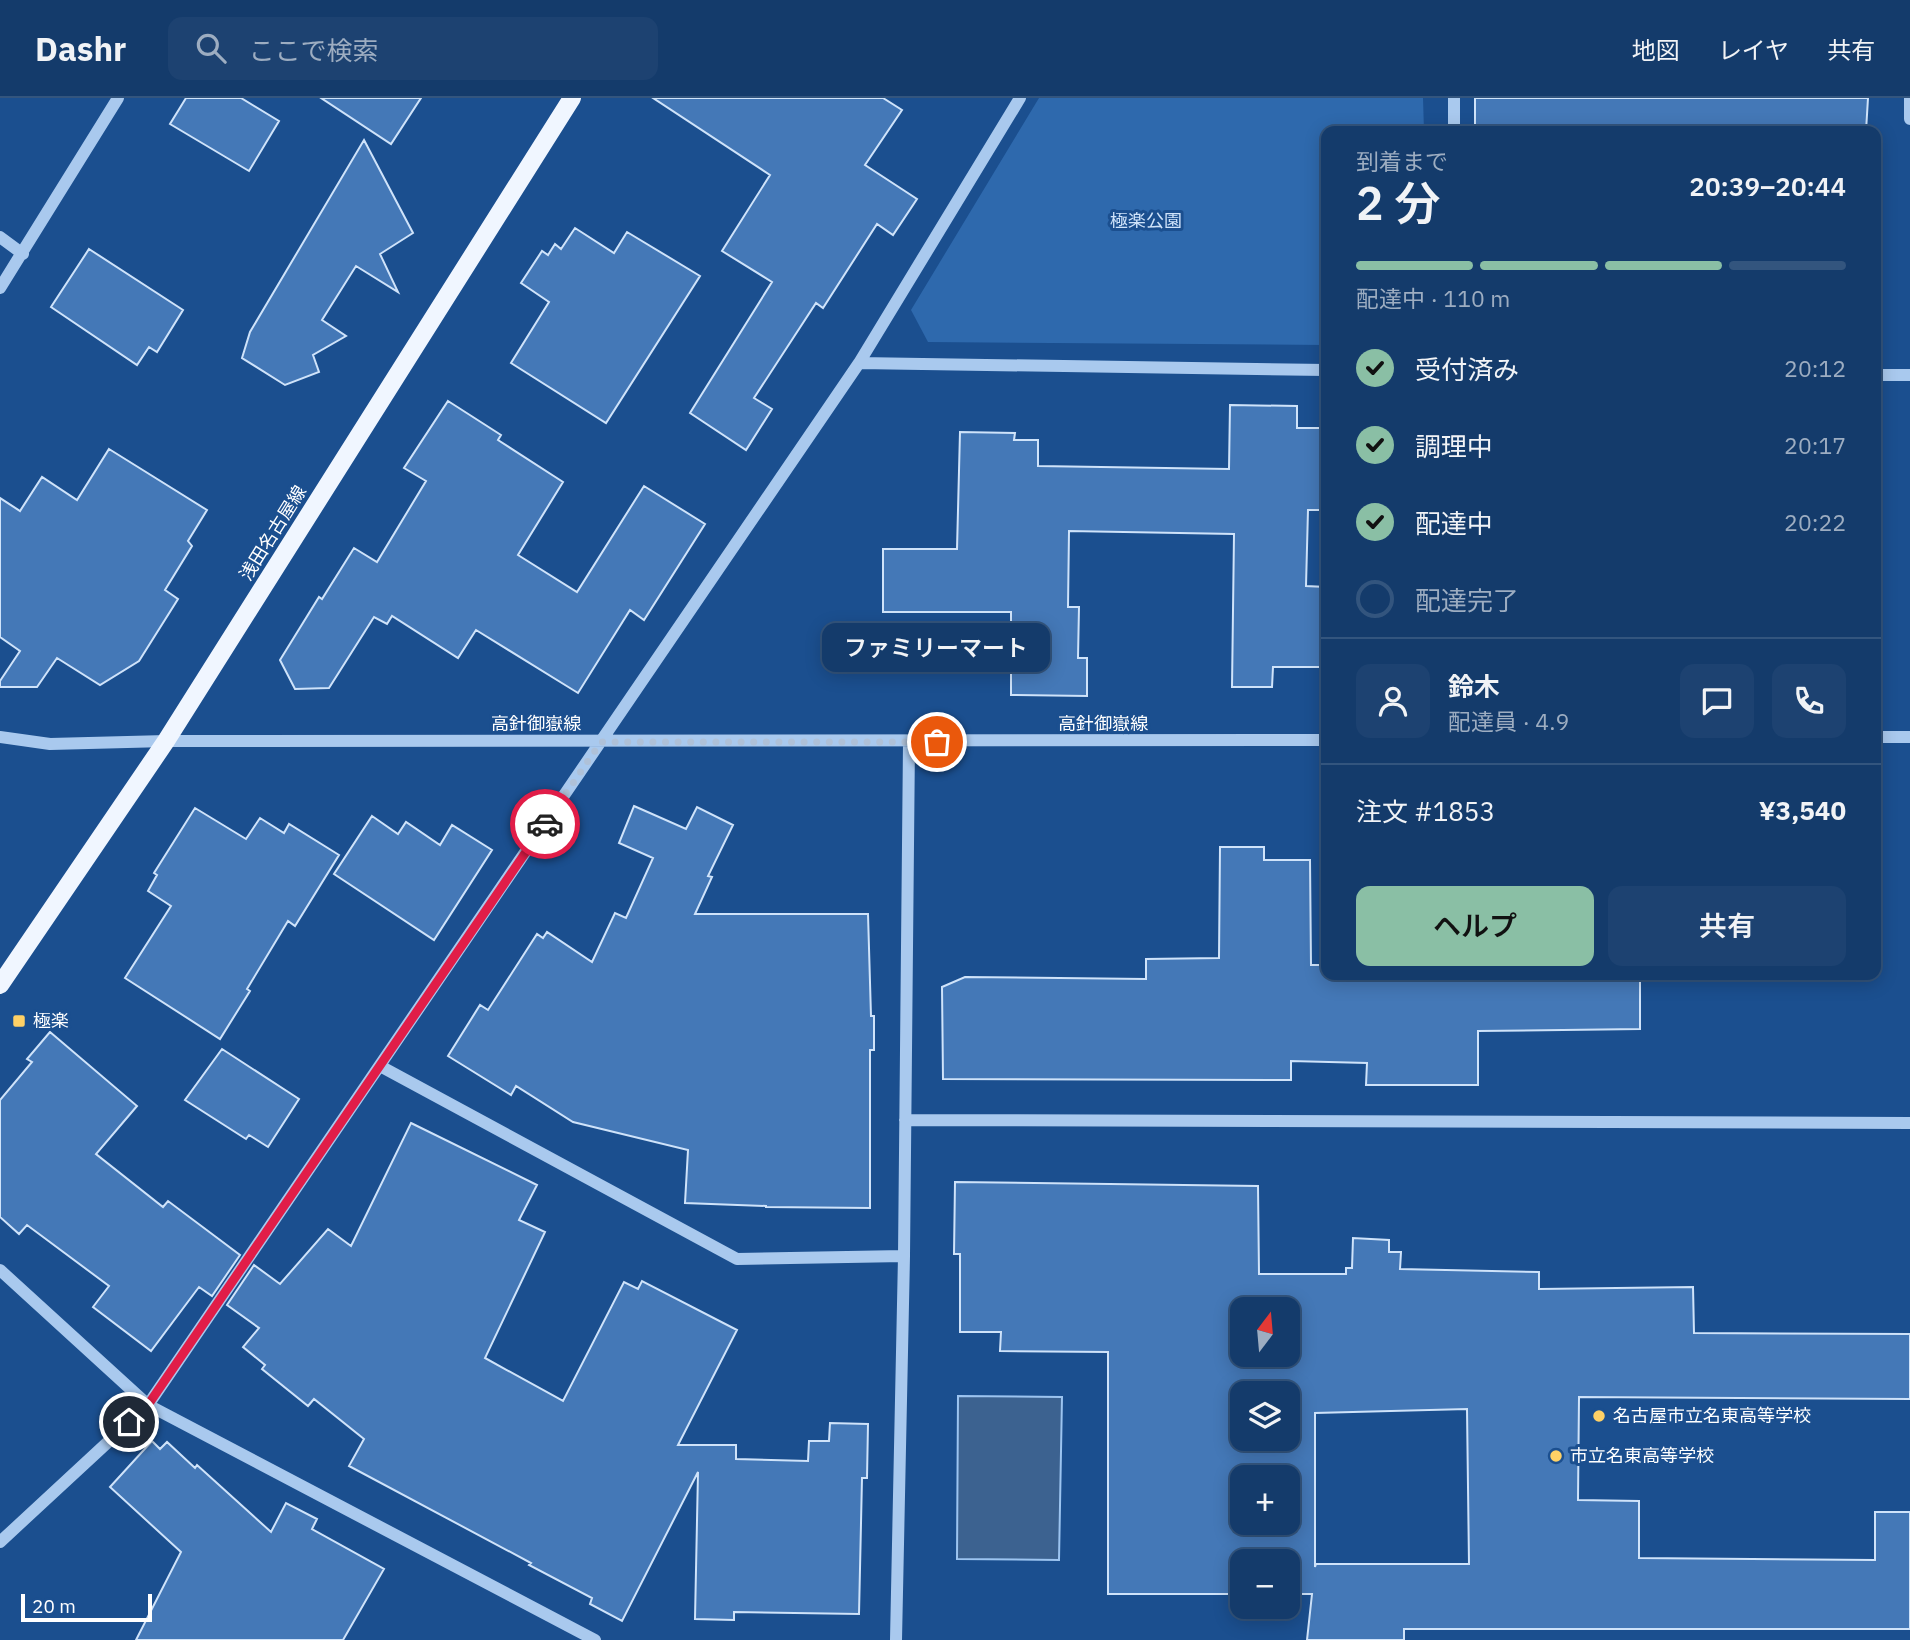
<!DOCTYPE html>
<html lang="ja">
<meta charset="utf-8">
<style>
body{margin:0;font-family:"IBM Plex Sans","Noto Sans JP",sans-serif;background:#1d4271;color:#f1f3f6;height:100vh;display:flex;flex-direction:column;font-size:26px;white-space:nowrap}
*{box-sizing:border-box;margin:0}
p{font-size:23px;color:#9dadc1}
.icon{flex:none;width:38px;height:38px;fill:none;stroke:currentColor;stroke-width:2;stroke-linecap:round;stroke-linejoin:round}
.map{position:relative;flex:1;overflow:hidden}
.panel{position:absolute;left:1321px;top:28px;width:560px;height:854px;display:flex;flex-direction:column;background:#143b6b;border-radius:14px;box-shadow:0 4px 18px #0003,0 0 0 2px #33557e}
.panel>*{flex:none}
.needle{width:46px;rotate:16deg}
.tools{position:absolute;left:1230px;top:1199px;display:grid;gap:14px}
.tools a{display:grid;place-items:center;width:70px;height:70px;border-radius:14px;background:#143b6b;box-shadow:0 4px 18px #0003,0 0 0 2px #33557e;font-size:35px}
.scale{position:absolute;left:21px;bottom:18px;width:131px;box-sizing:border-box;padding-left:7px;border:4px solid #fff;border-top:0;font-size:19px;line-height:24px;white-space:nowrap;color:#fff;-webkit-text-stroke:5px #1b4f8f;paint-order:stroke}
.pin{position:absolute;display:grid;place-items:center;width:60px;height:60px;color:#fff;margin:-30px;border:4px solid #fff;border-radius:50%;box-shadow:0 2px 7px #0007}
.courier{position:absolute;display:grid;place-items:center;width:70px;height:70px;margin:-35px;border:5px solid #e11d48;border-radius:50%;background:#fff;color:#222;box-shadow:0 2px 9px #0007}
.bubble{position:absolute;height:49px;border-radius:14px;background:#143b6b;box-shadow:0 4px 18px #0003,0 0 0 2px #33557e;font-size:23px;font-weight:600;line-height:49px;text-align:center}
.overview em{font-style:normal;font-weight:600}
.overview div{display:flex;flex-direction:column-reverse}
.overview{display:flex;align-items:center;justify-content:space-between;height:119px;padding:0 35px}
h1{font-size:46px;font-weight:600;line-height:52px}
.bar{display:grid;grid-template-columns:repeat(4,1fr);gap:10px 7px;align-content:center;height:84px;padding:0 35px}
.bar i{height:9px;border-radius:5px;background:#33557e}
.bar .active{background:#8abfa5}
.bar p{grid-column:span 4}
.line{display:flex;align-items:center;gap:18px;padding:0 35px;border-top:2px solid #33557e}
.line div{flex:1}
.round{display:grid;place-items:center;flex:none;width:74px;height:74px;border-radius:14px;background:#1d4271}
ol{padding:0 35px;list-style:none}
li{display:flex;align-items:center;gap:21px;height:77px}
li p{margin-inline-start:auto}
li .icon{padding:7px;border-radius:50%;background:#8abfa5;color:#111;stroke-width:4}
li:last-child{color:#9dadc1}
li i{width:38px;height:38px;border:4px solid #33557e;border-radius:50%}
.button{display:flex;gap:14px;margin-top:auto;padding:14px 35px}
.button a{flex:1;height:80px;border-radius:14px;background:#8abfa5;color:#111;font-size:28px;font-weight:600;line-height:80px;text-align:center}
.button a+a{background:#1d4271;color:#f1f3f6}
header{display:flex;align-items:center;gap:42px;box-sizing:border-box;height:98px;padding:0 35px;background:#143b6b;border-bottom:2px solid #33557e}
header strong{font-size:33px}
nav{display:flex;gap:38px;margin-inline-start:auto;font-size:24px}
.search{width:490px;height:63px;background:#1d4271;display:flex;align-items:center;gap:18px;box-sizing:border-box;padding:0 24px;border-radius:14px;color:#9dadc1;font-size:26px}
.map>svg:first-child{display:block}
.green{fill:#2e69ad}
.water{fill:#3c6290;stroke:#9cc4f0;stroke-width:2}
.building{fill:#4478b7;stroke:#cfe3fa;stroke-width:2;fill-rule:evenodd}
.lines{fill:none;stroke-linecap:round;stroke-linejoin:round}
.minor{stroke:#a9c9ee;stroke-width:12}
.major{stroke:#f0f6ff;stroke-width:18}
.done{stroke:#afc1d8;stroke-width:7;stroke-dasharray:0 12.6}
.route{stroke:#e11d48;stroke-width:9}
.poi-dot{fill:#ffd166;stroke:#1b4f8f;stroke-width:2.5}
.labels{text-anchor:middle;stroke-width:6;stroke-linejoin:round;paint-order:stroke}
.park-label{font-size:18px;fill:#cfe3fa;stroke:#1b4f8f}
.street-label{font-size:18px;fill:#fff;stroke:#1b4f8f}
.poi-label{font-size:18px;fill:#fff;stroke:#1b4f8f;text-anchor:start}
</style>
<header>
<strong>Dashr</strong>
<div class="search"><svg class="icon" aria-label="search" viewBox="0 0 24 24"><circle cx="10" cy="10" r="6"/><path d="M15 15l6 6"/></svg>ここで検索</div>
<nav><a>地図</a><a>レイヤ</a><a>共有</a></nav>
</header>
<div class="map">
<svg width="1910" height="1542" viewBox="0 0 1910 1542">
<rect width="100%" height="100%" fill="#1b4f8f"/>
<path class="green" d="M1039,0h384l1,33h-98v214l-398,-3 -17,-32z"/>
<path class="water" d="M958,1298l104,1 -3,163 -102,-1z"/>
<path class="building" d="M186,0h55l38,23 -30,50 -79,-47z
M321,0h100l-30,46z
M653,0h230l19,12 -37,55 52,34 -24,36 -16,-11 -54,84 -7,-5 -62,95 18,11 -26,41 -56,-37 82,-131 -50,-31 48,-76z
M1475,0h393l-2,33h-391z
M364,42l49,93 -33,21 18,38 -42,-26 -34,54 24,16 -33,19 6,17 -34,13 -43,-27 8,-26z
M575,130l39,25 13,-21 73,44 -94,147 -95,-60 38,-61 -28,-19 21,-32 6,4 7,-11 6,5z
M89,151l94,61 -26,42 -8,-5 -12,18 -86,-58z
M448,303l53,34 -3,5 65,42 -45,73 59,37 67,-106 61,38 -61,96 -14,-10 -52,83 -102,-63 -18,28 -66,-42 -5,8 -13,-7 -45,71 -34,1 -15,-29 39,-63 3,2 32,-51 23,14 49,-81 -22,-13z
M1230,307l67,1v22h29v82h-18l-2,76 20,1v80h-53l-1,20h-40l2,-153 -165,-3 -1,76h11l-1,51h9v38l-76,-1v-83h-128v-63h74l3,-117 55,1 -1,7h24v26l191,3z
M109,351l98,61 -19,31 4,5 -27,44 13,9 -39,62 -39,24 -43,-27 -20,29h-37v-6l20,-30 -20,-14v-139l20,13 22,-34 35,23z
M634,708l52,23 11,-22 36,18 -25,51 4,1 -17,37h173l3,102h3v34h-4v158l-104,-1v-1l-81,-3 3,-53 -115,-28 -57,-36 -5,9 -63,-39 32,-51 8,5 49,-76 6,4 4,-6 45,30 23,-49 11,5 27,-60 -34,-15z
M195,710l51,31 14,-21 24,15 5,-9 50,31 -44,71 -7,-5 -41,68 3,2 -30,48 -95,-61 46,-72 -23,-15 9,-16 -3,-2z
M372,718l26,18 8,-12 34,23 12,-20 40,25 -58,90 -100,-66z
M1220,749h44v13h46l1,105h15v10h314v54l-162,2v54h-112l1,-22 -76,-2v19l-348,-1 -1,-92 23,-10 181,2v-20l73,-1z
M50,934l87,74 -41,48 67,53 5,-6 72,54 -28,41 -13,-9 -48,64 -58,-44 16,-21 -82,-61 -8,9 -19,-17v-117l32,-38 -5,-3z
M222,951l77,50 -31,48 -19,-12 -3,4 -61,-39z
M411,1025l126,62 -18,35 26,12 -60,126 78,43 61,-119 14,7 4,-8 95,49 -59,115h58v14l72,2 1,-20h20l1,-18 38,1 -1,54h-5l-3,136 -125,-2v8l-39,-1 3,-147 -76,149 -32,-17 2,-6 -63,-33 2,-2 -182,-97 15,-27 -50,-40 -6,7 -46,-37 3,-4 -22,-18 16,-19 -32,-23 27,-40 26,19 48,-55 23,17z
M955,1084l303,4 1,88h87v-6h6l1,-30 36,2v12h12l-1,17 139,3v17l154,-2 1,46 216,1v65l-331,-2 -1,103 61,1v57l236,2v-48h35v117h-506v11h-97l5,-46h-24v-33h-46v33h-134v-242l-108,-1 1,-19h-41v-78h-6zM1242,1211h46v45h-46zM1242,1295h46v45h-46zM1467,1311l2,155h-153l-1,3v-154zM1242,1379h46v45h-46z
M152,1343l8,8 7,-7 28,26 2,-3 74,67 15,-29 31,16 -5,10 72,40 -41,71h-207l45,-88 -71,-65z"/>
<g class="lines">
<path class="minor" d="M1454,0v33
M1910,0v21
M0,139l23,17
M0,190l118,-190
M859,265l467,7
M1876,277h34
M0,639l50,7 116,-3 1160,-1
M1876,639h34
M380,968l357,193 167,-3
M905,1022l1005,3
M0,1172l148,135 447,235
M0,1444l148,-137 711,-1042 161,-265
M896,1542l8,-384 5,-514"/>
<path class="major" d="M0,887l166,-244 406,-643"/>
</g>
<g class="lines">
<path class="done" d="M545,726l56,-82h336"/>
<path class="route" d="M129,1324l19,-17 397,-581"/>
</g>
<g class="poi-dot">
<rect x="12" y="916" width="14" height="14" rx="3.5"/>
<circle cx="1599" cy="1318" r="7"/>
<circle cx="1556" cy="1358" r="7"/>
</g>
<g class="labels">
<g class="park-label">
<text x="1146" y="129">極楽公園</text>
</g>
<g class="street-label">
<text transform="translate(273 435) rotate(-58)" y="6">浅田名古屋線</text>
<text x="536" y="632">高針御嶽線</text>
<text x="1103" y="632">高針御嶽線</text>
</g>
<g class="poi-label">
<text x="33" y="929">極楽</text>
<text x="1613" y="1324">名古屋市立名東高等学校</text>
<text x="1570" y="1364">市立名東高等学校</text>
</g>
</g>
</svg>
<div class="tools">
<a><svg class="needle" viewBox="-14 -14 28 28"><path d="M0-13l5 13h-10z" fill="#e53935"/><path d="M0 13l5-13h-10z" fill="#9dadc1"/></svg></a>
<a><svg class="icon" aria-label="layers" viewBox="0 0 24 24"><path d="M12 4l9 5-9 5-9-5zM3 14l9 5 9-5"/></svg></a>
<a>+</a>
<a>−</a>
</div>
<div class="scale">20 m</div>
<div class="pin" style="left:937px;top:644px;background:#ea580c"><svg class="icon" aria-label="bag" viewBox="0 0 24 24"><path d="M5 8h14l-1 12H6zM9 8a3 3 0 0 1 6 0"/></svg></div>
<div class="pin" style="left:129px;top:1324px;background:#1f2937"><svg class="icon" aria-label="home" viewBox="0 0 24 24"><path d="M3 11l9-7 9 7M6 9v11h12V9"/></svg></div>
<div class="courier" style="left:545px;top:726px"><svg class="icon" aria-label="car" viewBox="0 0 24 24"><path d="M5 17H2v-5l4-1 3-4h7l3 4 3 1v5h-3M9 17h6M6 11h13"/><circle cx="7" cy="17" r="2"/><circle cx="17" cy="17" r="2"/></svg></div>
<div class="bubble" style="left:822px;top:525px;width:228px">ファミリーマート</div>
<section class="panel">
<div class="overview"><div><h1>2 分</h1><p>到着まで</p></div><em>20:39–20:44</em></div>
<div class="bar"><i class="active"></i><i class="active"></i><i class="active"></i><i></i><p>配達中 · 110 m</p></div>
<ol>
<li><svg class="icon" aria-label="check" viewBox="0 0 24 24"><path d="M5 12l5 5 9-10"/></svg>受付済み<p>20:12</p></li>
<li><svg class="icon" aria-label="check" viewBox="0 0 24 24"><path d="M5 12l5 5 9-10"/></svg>調理中<p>20:17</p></li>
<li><svg class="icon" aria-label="check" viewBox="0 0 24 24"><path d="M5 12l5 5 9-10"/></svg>配達中<p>20:22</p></li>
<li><i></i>配達完了</li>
</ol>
<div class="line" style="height:126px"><a class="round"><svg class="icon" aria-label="person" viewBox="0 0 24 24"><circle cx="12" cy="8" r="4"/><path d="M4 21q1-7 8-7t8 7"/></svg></a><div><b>鈴木</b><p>配達員 · 4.9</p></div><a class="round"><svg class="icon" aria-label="chat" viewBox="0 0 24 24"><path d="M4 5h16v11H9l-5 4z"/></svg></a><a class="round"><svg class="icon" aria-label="phone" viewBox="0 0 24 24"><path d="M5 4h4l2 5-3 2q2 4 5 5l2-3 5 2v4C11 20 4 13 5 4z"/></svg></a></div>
<div class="line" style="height:91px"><div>注文 #1853</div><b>¥3,540</b></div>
<div class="button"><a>ヘルプ</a><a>共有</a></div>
</section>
</div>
